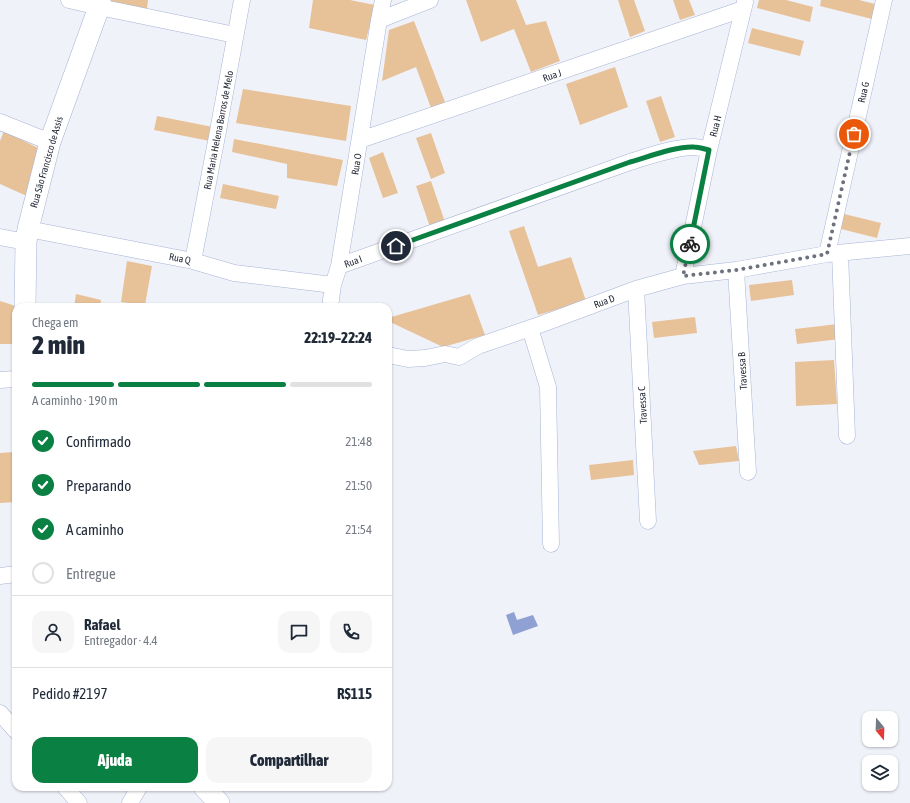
<!DOCTYPE html>
<html lang="pt">
<meta charset="utf-8">
<style>
body{margin:0;font-family:"Asap Condensed",sans-serif;background:#f6f6f7;color:#1f2937;height:100vh;display:flex;flex-direction:column;font-size:15px;white-space:nowrap}
*{box-sizing:border-box;margin:0}
p{font-size:13px;color:#747a83}
.icon{flex:none;width:22px;height:22px;fill:none;stroke:currentColor;stroke-width:2;stroke-linecap:round;stroke-linejoin:round}
.map{position:relative;flex:1;overflow:hidden}
.drawer{position:absolute;left:12px;top:303px;width:380px;height:488px;display:flex;flex-direction:column;background:#fff;border-radius:12px;box-shadow:0 1px 3px #0004}
.drawer>*{flex:none}
.needle{width:26px;rotate:161deg}
.fabs{position:absolute;left:862px;top:711px;display:grid;gap:8px}
.fabs a{display:grid;place-items:center;width:36px;height:36px;border-radius:8px;background:#fff;box-shadow:0 1px 3px #0004;font-size:20px}
.pin{position:absolute;display:grid;place-items:center;width:34px;height:34px;color:#fff;margin:-17px;border:2px solid #fff;border-radius:50%;box-shadow:0 1px 4px #0007}
.courier{position:absolute;display:grid;place-items:center;width:40px;height:40px;margin:-20px;border:3px solid #0b8043;border-radius:50%;background:#fff;color:#222;box-shadow:0 1px 5px #0007}
.headline em{font-style:normal;font-weight:800}
.headline div{display:flex;flex-direction:column-reverse}
.headline{display:flex;align-items:center;justify-content:space-between;height:68px;padding:0 20px}
h1{font-size:26px;font-weight:800;line-height:30px}
.bar{display:grid;grid-template-columns:repeat(4,1fr);gap:6px 4px;align-content:center;height:48px;padding:0 20px}
.bar i{height:5px;border-radius:3px;background:#e0e1e3}
.bar .active{background:#0b8043}
.bar p{grid-column:span 4}
.line{display:flex;align-items:center;gap:10px;padding:0 20px;border-top:1px solid #e0e1e3}
.line div{flex:1}
.round{display:grid;place-items:center;flex:none;width:42px;height:42px;border-radius:12px;background:#f6f6f7}
ol{padding:0 20px;list-style:none}
li{display:flex;align-items:center;gap:12px;height:44px}
li p{margin-inline-start:auto}
li .icon{padding:4px;border-radius:50%;background:#0b8043;color:#fff;stroke-width:4}
li:last-child{color:#747a83}
li i{width:22px;height:22px;border:2px solid #e0e1e3;border-radius:50%}
.cta{display:flex;gap:8px;margin-top:auto;padding:8px 20px}
.cta a{flex:1;height:46px;border-radius:12px;background:#0b8043;color:#fff;font-size:16px;font-weight:800;line-height:46px;text-align:center}
.cta a+a{background:#f6f6f7;color:#1f2937}
.map>svg:first-child{display:block}
.green{fill:#e7c198}
.water{fill:#8fa1d2}
.lines{fill:none;stroke-linecap:round;stroke-linejoin:round}
.minor-casing{stroke:#a7b4d5;stroke-width:17}
.tertiary-casing{stroke:#a7b4d5;stroke-width:22}
.minor{stroke:#fff;stroke-width:16}
.tertiary{stroke:#fff;stroke-width:21}
.done{stroke:#6d717d;stroke-width:4;stroke-dasharray:0 7.2}
.route{stroke:#0b8043;stroke-width:5}
.labels{text-anchor:middle;stroke-width:3.5;stroke-linejoin:round;paint-order:stroke}
.street-label{font-size:10px;fill:#272c39;stroke:#fff}
</style>
<div class="map">
<svg width="910" height="803" viewBox="0 0 910 803">
<rect width="100%" height="100%" fill="#f0f2fa"/>
<path class="green" d="M109,0h39l-1,9 -38,-8z
M313,0h37l25,5 -9,35 -57,-12z
M466,0h50l10,25 20,-4 14,40 -29,11 -17,-43 -33,13z
M618,0h16l11,31 -15,6z
M673,0h16l6,15 -15,5z
M759,0h27l27,7 -3,15 -53,-14z
M821,0h38l16,4 -3,15 -52,-13z
M414,21l31,81 -14,6 -15,-41 -34,14 7,-51z
M752,28l52,13 -4,15 -52,-13z
M615,67l13,40 -48,18 -14,-41z
M243,89l108,17 -5,35 -110,-18z
M661,96l14,41 -15,5 -14,-41z
M157,116l56,11 -3,14 -56,-11z
M4,131l38,19 -13,47 -29,-13v-43z
M431,133l14,40 -14,6 -15,-41z
M234,139l109,21 -6,26 -50,-8v-14l-55,-12z
M383,152l15,41 -15,5 -14,-40z
M431,181l14,41 -15,5 -14,-41z
M223,184l56,12 -3,13 -56,-11z
M840,213l41,10 -4,15 -40,-10z
M524,226l14,41 33,-10 15,44 -48,14 -29,-84z
M127,261l25,5 -7,39 -24,-3z
M792,280l2,15 -43,6 -2,-16z
M76,294l25,6 -1,7h-26z
M470,294l15,41 -42,12 -55,-26v-3z
M0,301l16,5v38h-16z
M695,317l2,16 -43,5 -2,-16z
M838,324l2,15 -43,5 -2,-15z
M834,360l3,44 -41,2 -1,-44z
M736,446l3,15 -40,4 -6,-14z
M15,452l1,50 -16,1v-50z
M633,460l1,15 -43,5 -2,-15z"/>
<path class="water" d="M514,612l3,8 16,-5 5,11 -25,9 -7,-20z"/>
<g class="lines">
<defs>
<path id="minor" d="M69,0l30,7 136,28
M379,20l51,-20
M0,122l50,20
M360,140l383,-131
M28,229l165,32 41,12 99,12
M0,237l26,5
M840,253l7,183
M827,254l57,-254
M193,261l25,-130 24,-131
M339,266l291,-104c19,-6 45,-15 64,-15 5,0 10,2 15,3
M736,270l12,202
M683,276l26,-126 36,-148
M636,289l12,232
M330,307l3,-22 6,-19 40,-246 4,-20
M530,328l18,59 3,157
M388,355l20,4 17,-1 20,-4 14,3 19,-11 64,-22 94,-35 47,-13 53,-6 91,-16 83,-8
M0,380l16,-1
M0,576l16,-2
M0,713l16,18
M65,787l14,16
M130,803l9,-16"/>
<path id="tertiary" d="M25,307l1,-65 2,-13 22,-87 49,-135 1,-7
M204,787l15,16"/>
</defs>
<use href="#minor" class="minor-casing"/>
<use href="#tertiary" class="tertiary-casing"/>
<use href="#minor" class="minor"/>
<use href="#tertiary" class="tertiary"/>
</g>
<g class="lines">
<path class="done" d="M690,244l-7,32 53,-6 91,-16 27,-120"/>
<path class="route" d="M396,246l234,-84c18,-5 46,-16 64,-15 5,0 10,2 15,3l-19,94"/>
</g>
<g class="labels">
<g class="street-label">
<text transform="translate(552 75) rotate(-19)" y="4">Rua J</text>
<text transform="translate(863 92) rotate(-77)" y="4">Rua G</text>
<text transform="translate(715 126) rotate(-76)" y="4">Rua H</text>
<text transform="translate(218 130) rotate(-79)" y="4">Rua Maria Helena Barros de Melo</text>
<text transform="translate(46 162) rotate(-74)" y="4">Rua São Francisco de Assis</text>
<text transform="translate(356 164) rotate(-81)" y="4">Rua O</text>
<text transform="translate(180 258) rotate(11)" y="4">Rua Q</text>
<text transform="translate(353 261) rotate(-20)" y="4">Rua I</text>
<text transform="translate(604 301) rotate(-21)" y="4">Rua D</text>
<text transform="translate(742 371) rotate(-93)" y="4">Travessa B</text>
<text transform="translate(642 405) rotate(-93)" y="4">Travessa C</text>
</g>
</g>
</svg>
<div class="fabs">
<a><svg class="needle" viewBox="-14 -14 28 28"><path d="M0-13l5 13h-10z" fill="#e53935"/><path d="M0 13l5-13h-10z" fill="#747a83"/></svg></a>
<a><svg class="icon" aria-label="layers" viewBox="0 0 24 24"><path d="M12 4l9 5-9 5-9-5zM3 14l9 5 9-5"/></svg></a>
</div>
<div class="pin" style="left:854px;top:134px;background:#ea580c"><svg class="icon" aria-label="bag" viewBox="0 0 24 24"><path d="M5 8h14l-1 12H6zM9 8a3 3 0 0 1 6 0"/></svg></div>
<div class="pin" style="left:396px;top:246px;background:#1f2937"><svg class="icon" aria-label="home" viewBox="0 0 24 24"><path d="M3 11l9-7 9 7M6 9v11h12V9"/></svg></div>
<div class="courier" style="left:690px;top:244px"><svg class="icon" aria-label="bike" viewBox="0 0 24 24"><circle cx="6" cy="16" r="4"/><circle cx="18" cy="16" r="4"/><path d="M6 16l4-8h5l3 8M10 8l3 8H6M13 5h3"/></svg></div>
<section class="drawer">
<div class="headline"><div><h1>2 min</h1><p>Chega em</p></div><em>22:19–22:24</em></div>
<div class="bar"><i class="active"></i><i class="active"></i><i class="active"></i><i></i><p>A caminho · 190 m</p></div>
<ol>
<li><svg class="icon" aria-label="check" viewBox="0 0 24 24"><path d="M5 12l5 5 9-10"/></svg>Confirmado<p>21:48</p></li>
<li><svg class="icon" aria-label="check" viewBox="0 0 24 24"><path d="M5 12l5 5 9-10"/></svg>Preparando<p>21:50</p></li>
<li><svg class="icon" aria-label="check" viewBox="0 0 24 24"><path d="M5 12l5 5 9-10"/></svg>A caminho<p>21:54</p></li>
<li><i></i>Entregue</li>
</ol>
<div class="line" style="height:72px"><a class="round"><svg class="icon" aria-label="person" viewBox="0 0 24 24"><circle cx="12" cy="8" r="4"/><path d="M4 21q1-7 8-7t8 7"/></svg></a><div><b>Rafael</b><p>Entregador · 4.4</p></div><a class="round"><svg class="icon" aria-label="chat" viewBox="0 0 24 24"><path d="M4 5h16v11H9l-5 4z"/></svg></a><a class="round"><svg class="icon" aria-label="phone" viewBox="0 0 24 24"><path d="M5 4h4l2 5-3 2q2 4 5 5l2-3 5 2v4C11 20 4 13 5 4z"/></svg></a></div>
<div class="line" style="height:52px"><div>Pedido #2197</div><b>R$115</b></div>
<div class="cta"><a>Ajuda</a><a>Compartilhar</a></div>
</section>
</div>
